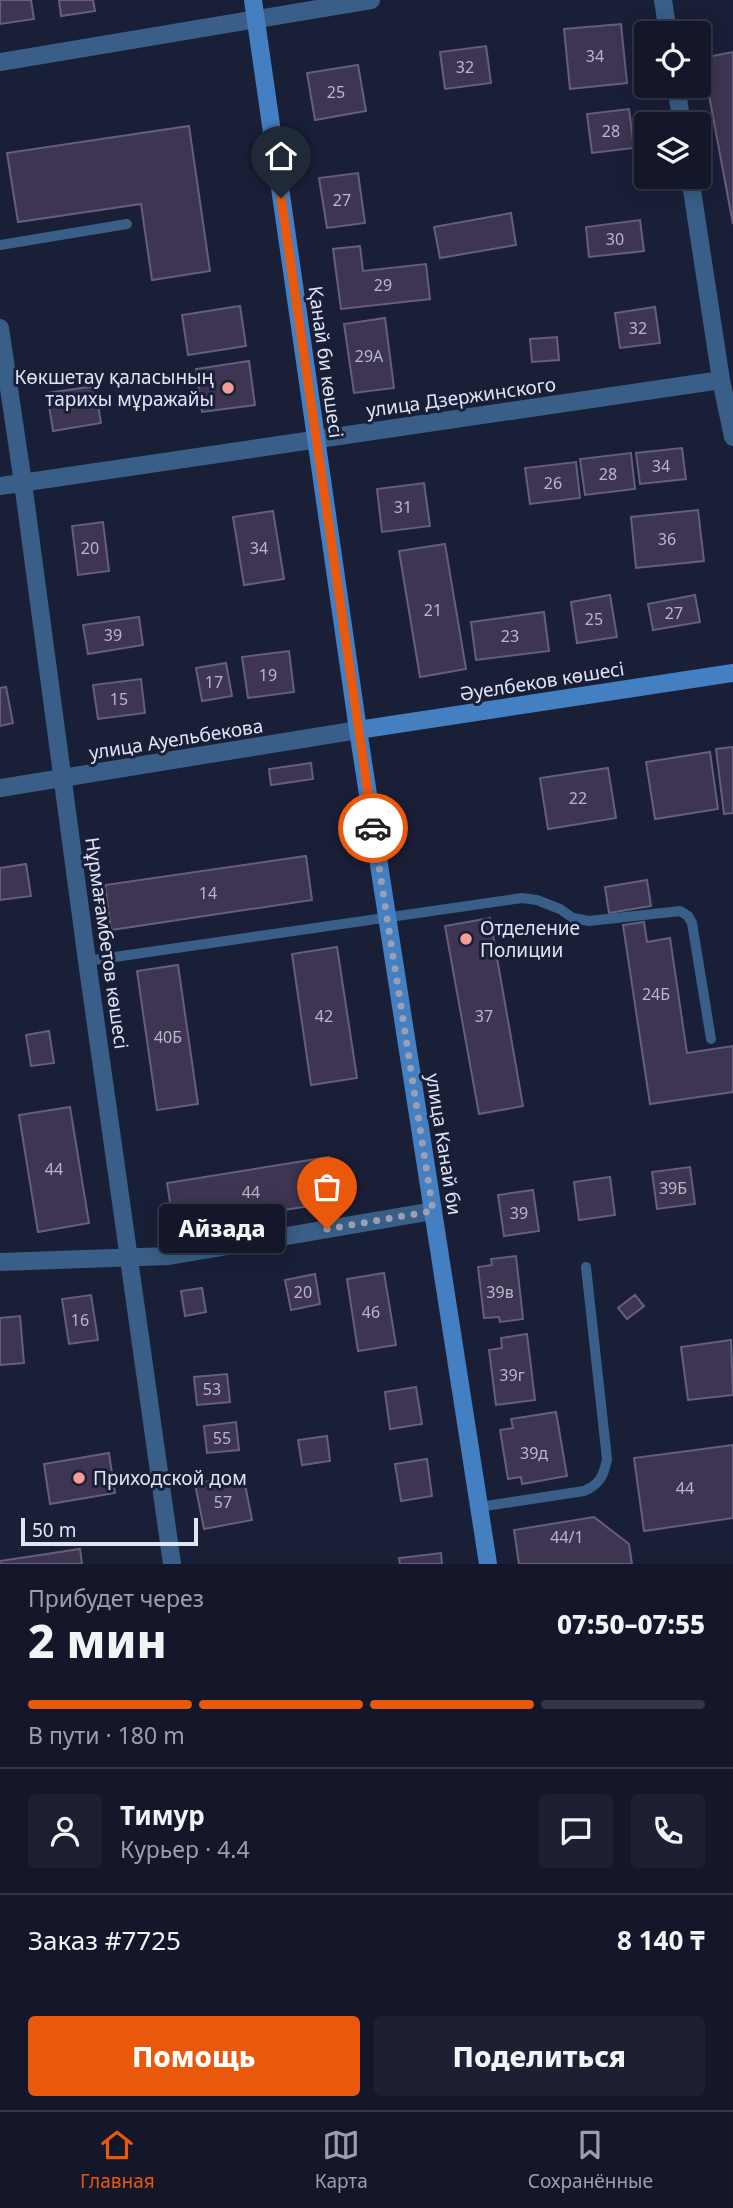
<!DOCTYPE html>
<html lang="ru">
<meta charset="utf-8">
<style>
body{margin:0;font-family:"Noto Sans",sans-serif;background:#1d2032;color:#f1f3f6;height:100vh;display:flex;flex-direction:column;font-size:26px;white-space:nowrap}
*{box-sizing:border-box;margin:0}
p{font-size:23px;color:#9d9fa8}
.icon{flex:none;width:38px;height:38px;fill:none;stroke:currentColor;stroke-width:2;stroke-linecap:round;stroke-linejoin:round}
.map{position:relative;height:1564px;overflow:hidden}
.panel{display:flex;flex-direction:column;background:#14172a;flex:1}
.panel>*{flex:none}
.buttons{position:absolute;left:634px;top:21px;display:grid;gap:14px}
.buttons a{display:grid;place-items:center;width:77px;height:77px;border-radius:7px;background:#14172a;box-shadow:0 4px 18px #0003,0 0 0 2px #333647;font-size:35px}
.scale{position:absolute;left:21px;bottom:18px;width:177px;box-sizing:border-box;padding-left:7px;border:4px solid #e0e4f5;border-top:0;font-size:19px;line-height:24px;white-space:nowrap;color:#e0e4f5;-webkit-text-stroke:5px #1a1f38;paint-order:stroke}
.pin{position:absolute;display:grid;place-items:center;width:60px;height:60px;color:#fff;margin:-72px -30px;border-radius:50% 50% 50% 0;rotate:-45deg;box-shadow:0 0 7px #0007}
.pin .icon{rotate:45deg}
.courier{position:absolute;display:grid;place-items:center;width:70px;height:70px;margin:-35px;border:5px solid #ea580c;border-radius:50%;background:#fff;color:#222;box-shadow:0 2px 9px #0007}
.bubble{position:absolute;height:49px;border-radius:7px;background:#14172a;box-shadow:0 4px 18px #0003,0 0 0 2px #333647;font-size:23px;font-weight:800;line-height:49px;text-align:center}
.overview em{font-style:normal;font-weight:800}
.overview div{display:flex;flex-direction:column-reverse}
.overview{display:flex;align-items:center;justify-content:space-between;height:119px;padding:0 28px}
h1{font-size:46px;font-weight:800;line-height:52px}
.bar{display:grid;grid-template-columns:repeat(4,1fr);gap:10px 7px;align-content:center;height:84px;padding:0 28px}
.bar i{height:9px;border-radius:5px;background:#333647}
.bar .current{background:#ea580c}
.bar p{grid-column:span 4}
.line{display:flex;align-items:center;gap:18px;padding:0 28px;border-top:2px solid #333647}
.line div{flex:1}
.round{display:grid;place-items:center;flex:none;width:74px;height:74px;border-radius:7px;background:#1d2032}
.action{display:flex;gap:14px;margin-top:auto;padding:14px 28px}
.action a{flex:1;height:80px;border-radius:7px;background:#ea580c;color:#fff;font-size:28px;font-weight:800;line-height:80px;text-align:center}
.action a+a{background:#1d2032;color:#f1f3f6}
.tabs{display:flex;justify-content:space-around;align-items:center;height:98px;border-top:2px solid #333647;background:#14172a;font-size:19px;color:#9d9fa8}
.tabs a{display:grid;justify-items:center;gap:4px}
.tabs .current{color:#ea580c}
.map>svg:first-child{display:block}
.building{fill:#3d3551;stroke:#665e7c;stroke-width:2}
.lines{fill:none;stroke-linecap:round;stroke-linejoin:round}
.lane{stroke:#395e87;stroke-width:10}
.street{stroke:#395e87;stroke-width:18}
.secondary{stroke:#447fc2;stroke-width:18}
.done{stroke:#9b9fb3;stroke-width:7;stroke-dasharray:0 12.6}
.route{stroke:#ea580c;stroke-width:9}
.poi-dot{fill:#f59c96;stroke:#1a1f38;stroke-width:2.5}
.labels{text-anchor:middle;stroke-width:6;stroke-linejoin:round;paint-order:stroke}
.number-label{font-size:16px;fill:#b7b8cc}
.street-label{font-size:19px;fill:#e0e4f5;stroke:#1a1f38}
.poi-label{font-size:19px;fill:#e0e4f5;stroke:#1a1f38;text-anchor:start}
</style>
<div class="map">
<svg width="733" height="1564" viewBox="0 0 733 1564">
<rect width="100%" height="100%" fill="#1a1f38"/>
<path class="building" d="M0,0h31l3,19 -34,5z
M59,0h34l2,11 -34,5z
M621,24l6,59 -57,6 -6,-60z
M486,46l5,37 -46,6 -5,-37z
M733,52v172l-31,-166z
M358,65l8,46 -51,9 -8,-47z
M629,109l5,39 -42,5 -5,-39z
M189,126l21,145 -58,9 -11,-76 -123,18 -11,-69z
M358,173l7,50 -38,5 -8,-50z
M511,213l5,32 -76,13 -6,-31z
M640,220l4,31 -55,6 -3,-30z
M360,246l3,25 63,-7 4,35 -89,10 -8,-60z
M240,306l6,40 -58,9 -6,-40z
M655,307l5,36 -40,5 -5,-35z
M385,318l9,70 -40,5 -10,-69z
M557,337l2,23 -27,2 -2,-23z
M249,361l6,44 -53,7 -6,-43z
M95,386l6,37 -48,8 -6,-38z
M682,448l4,31 -46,5 -4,-31z
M631,453l4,36 -50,6 -5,-36z
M576,462l4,36 -50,6 -5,-36z
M424,483l6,43 -48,6 -5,-43z
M698,510l6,51 -68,7 -5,-51z
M273,511l11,68 -40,6 -11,-68z
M103,522l6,49 -31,4 -6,-49z
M445,544l21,125 -46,8 -21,-126z
M610,595l7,42 -40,6 -6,-41z
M695,595l5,27 -47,8 -5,-26z
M544,612l5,39 -73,9 -5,-38z
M139,617l4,28 -55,9 -5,-29z
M289,651l5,41 -46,6 -6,-41z
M226,663l6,33 -30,5 -6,-33z
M141,679l4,34 -47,6 -5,-34z
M6,687l7,36 -13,3v-38z
M733,747v66l-9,1 -8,-65z
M710,752l8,57 -63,10 -9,-57z
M311,763l2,16 -42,6 -2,-16z
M608,768l8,50 -68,11 -8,-51z
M306,856l6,44 -201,30 -6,-45z
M26,864l5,32 -31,4v-32z
M647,880l4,26 -42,7 -4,-26z
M490,918l33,188 -44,8 -34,-188z
M644,922l3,20 23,-4 17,115 46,-7v46l-83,12 -27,-179z
M337,947l20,131 -46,7 -19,-131z
M178,965l20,139 -41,6 -20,-139z
M49,1031l5,32 -23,3 -5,-31z
M70,1107l19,116 -51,9 -19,-117z
M329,1157l7,45 -162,25 -7,-44z
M690,1167l5,37 -38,5 -5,-37z
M610,1177l5,38 -36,5 -5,-38z
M533,1190l6,41 -35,5 -6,-41z
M516,1256l7,63 -23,3 -1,-5 -15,1 -6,-51 14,-2 -1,-6z
M384,1273l12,72 -38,6 -11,-72z
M315,1274l5,30 -29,6 -6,-30z
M202,1288l4,24 -21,4 -4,-25z
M91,1295l7,45 -29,4 -7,-45z
M635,1295l9,11 -17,13 -9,-11z
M20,1316l4,47 -24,2v-47z
M527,1334l8,66 -39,5 -7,-55 13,-2 -1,-10z
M731,1340l2,55 -45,5 -7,-53z
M227,1374l3,28 -33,3 -3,-28z
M416,1387l6,37 -32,5 -5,-37z
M556,1412l11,64 -45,8 -1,-7 -13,2 -8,-49 13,-2 -2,-9z
M236,1422l3,28 -32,3 -3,-27z
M327,1436l3,25 -28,4 -4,-25z
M733,1445v73l-89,13 -10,-73z
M109,1453l6,40 -65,11 -6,-40z
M427,1459l5,37 -31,5 -6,-37z
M243,1474l9,46 -48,9 -9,-45z
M594,1517l35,27 3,20h-113l-5,-34z
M80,1549l2,15h-82v-3z
M441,1553l1,11h-42l-1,-6z"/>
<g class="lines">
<path class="lane" d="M0,245l127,-21
M87,961l435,-63 15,2 23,9 13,9 16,3 91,-10 8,5 4,7 19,116
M479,1507l105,-16c16,-7 20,-16 23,-32l-21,-192"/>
<path class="street" d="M663,0l5,33
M0,62l371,-62
M676,86l6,38
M690,177l31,203 12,57
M0,328l23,155 64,478 85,603
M0,486l721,-106
M0,788l358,-58
M0,1262l169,-6 264,-45"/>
<path class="secondary" d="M253,0l105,730 130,834
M358,730l375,-57"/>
</g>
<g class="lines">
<path class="done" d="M327,1229l106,-18 -60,-383"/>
<path class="route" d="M281,198l92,630"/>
</g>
<g class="poi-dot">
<circle cx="228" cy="388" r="7"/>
<circle cx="466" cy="939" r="7"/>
<circle cx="79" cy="1478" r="7"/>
</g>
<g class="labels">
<g class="number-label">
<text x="595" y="62">34</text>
<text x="465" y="73">32</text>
<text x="336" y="98">25</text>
<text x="611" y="137">28</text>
<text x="342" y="206">27</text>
<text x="615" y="245">30</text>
<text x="383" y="291">29</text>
<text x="638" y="334">32</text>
<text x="369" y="362">29А</text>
<text x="661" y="472">34</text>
<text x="608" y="480">28</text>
<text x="553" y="489">26</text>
<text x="403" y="513">31</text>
<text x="667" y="545">36</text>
<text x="90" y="554">20</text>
<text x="259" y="554">34</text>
<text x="433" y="616">21</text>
<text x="674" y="619">27</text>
<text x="594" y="625">25</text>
<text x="113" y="641">39</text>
<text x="510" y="642">23</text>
<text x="268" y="681">19</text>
<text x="214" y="688">17</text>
<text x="119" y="705">15</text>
<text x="578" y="804">22</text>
<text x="208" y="899">14</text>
<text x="656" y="1000">24Б</text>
<text x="324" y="1022">42</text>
<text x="484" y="1022">37</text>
<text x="168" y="1043">40Б</text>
<text x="54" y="1175">44</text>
<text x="673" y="1194">39Б</text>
<text x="251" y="1198">44</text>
<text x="519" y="1219">39</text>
<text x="303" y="1298">20</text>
<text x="500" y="1298">39в</text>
<text x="371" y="1318">46</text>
<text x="80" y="1326">16</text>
<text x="512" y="1381">39г</text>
<text x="212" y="1395">53</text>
<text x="222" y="1444">55</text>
<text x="534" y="1459">39д</text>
<text x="685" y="1494">44</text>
<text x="223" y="1508">57</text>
<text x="567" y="1543">44/1</text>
</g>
<g class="street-label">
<text transform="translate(326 362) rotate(82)" y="7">Қанай би көшесі</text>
<text transform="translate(461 397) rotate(-8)" y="7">улица Дзержинского</text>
<text transform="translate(542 681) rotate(-9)" y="7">Әуелбеков көшесі</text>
<text transform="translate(176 739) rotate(-9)" y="7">улица Ауельбекова</text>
<text transform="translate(107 943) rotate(82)" y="7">Нұрмағамбетов көшесі</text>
<text transform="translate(444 1144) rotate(81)" y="7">улица Канай би</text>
</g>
<g class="poi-label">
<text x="214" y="384" text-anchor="end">Көкшетау қаласының<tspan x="214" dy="22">тарихы мұражайы</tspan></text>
<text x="480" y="935">Отделение<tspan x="480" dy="22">Полиции</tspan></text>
<text x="93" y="1485">Приходской дом</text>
</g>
</g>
</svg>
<div class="buttons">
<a><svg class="icon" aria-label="locate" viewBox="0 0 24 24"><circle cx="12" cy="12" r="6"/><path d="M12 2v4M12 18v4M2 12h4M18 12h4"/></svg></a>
<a><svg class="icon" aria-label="layers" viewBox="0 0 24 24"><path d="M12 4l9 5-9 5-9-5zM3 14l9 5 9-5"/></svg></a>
</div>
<div class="scale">50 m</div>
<div class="pin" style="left:327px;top:1229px;background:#ea580c"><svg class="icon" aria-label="bag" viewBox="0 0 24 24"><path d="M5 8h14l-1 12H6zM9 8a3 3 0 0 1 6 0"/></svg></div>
<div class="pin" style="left:281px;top:198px;background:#1f2937"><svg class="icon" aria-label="home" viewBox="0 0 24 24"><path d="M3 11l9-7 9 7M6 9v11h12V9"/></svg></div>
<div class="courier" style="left:373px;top:828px"><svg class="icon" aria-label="car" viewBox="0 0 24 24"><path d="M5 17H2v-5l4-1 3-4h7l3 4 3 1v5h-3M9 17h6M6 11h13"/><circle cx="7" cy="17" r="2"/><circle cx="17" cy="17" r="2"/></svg></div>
<div class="bubble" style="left:159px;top:1204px;width:126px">Айзада</div>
</div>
<section class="panel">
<div class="overview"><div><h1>2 мин</h1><p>Прибудет через</p></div><em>07:50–07:55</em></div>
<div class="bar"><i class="current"></i><i class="current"></i><i class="current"></i><i></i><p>В пути · 180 m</p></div>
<div class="line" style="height:126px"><a class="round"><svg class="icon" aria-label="person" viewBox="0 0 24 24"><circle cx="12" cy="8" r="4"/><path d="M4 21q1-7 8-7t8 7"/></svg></a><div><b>Тимур</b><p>Курьер · 4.4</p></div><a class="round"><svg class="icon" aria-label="chat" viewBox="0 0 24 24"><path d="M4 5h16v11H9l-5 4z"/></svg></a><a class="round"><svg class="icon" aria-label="phone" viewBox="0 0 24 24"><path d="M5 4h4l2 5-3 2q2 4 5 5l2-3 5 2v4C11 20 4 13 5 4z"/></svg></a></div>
<div class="line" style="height:91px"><div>Заказ #7725</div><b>8 140 ₸</b></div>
<div class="action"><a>Помощь</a><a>Поделиться</a></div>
</section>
<nav class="tabs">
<a class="current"><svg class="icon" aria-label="home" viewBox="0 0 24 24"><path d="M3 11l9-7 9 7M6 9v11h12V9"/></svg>Главная</a>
<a><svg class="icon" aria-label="map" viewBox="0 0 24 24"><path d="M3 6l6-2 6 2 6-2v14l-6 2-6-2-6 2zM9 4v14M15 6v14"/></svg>Карта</a>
<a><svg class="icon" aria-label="saved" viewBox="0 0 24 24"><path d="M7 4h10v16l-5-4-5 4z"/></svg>Сохранённые</a>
</nav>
